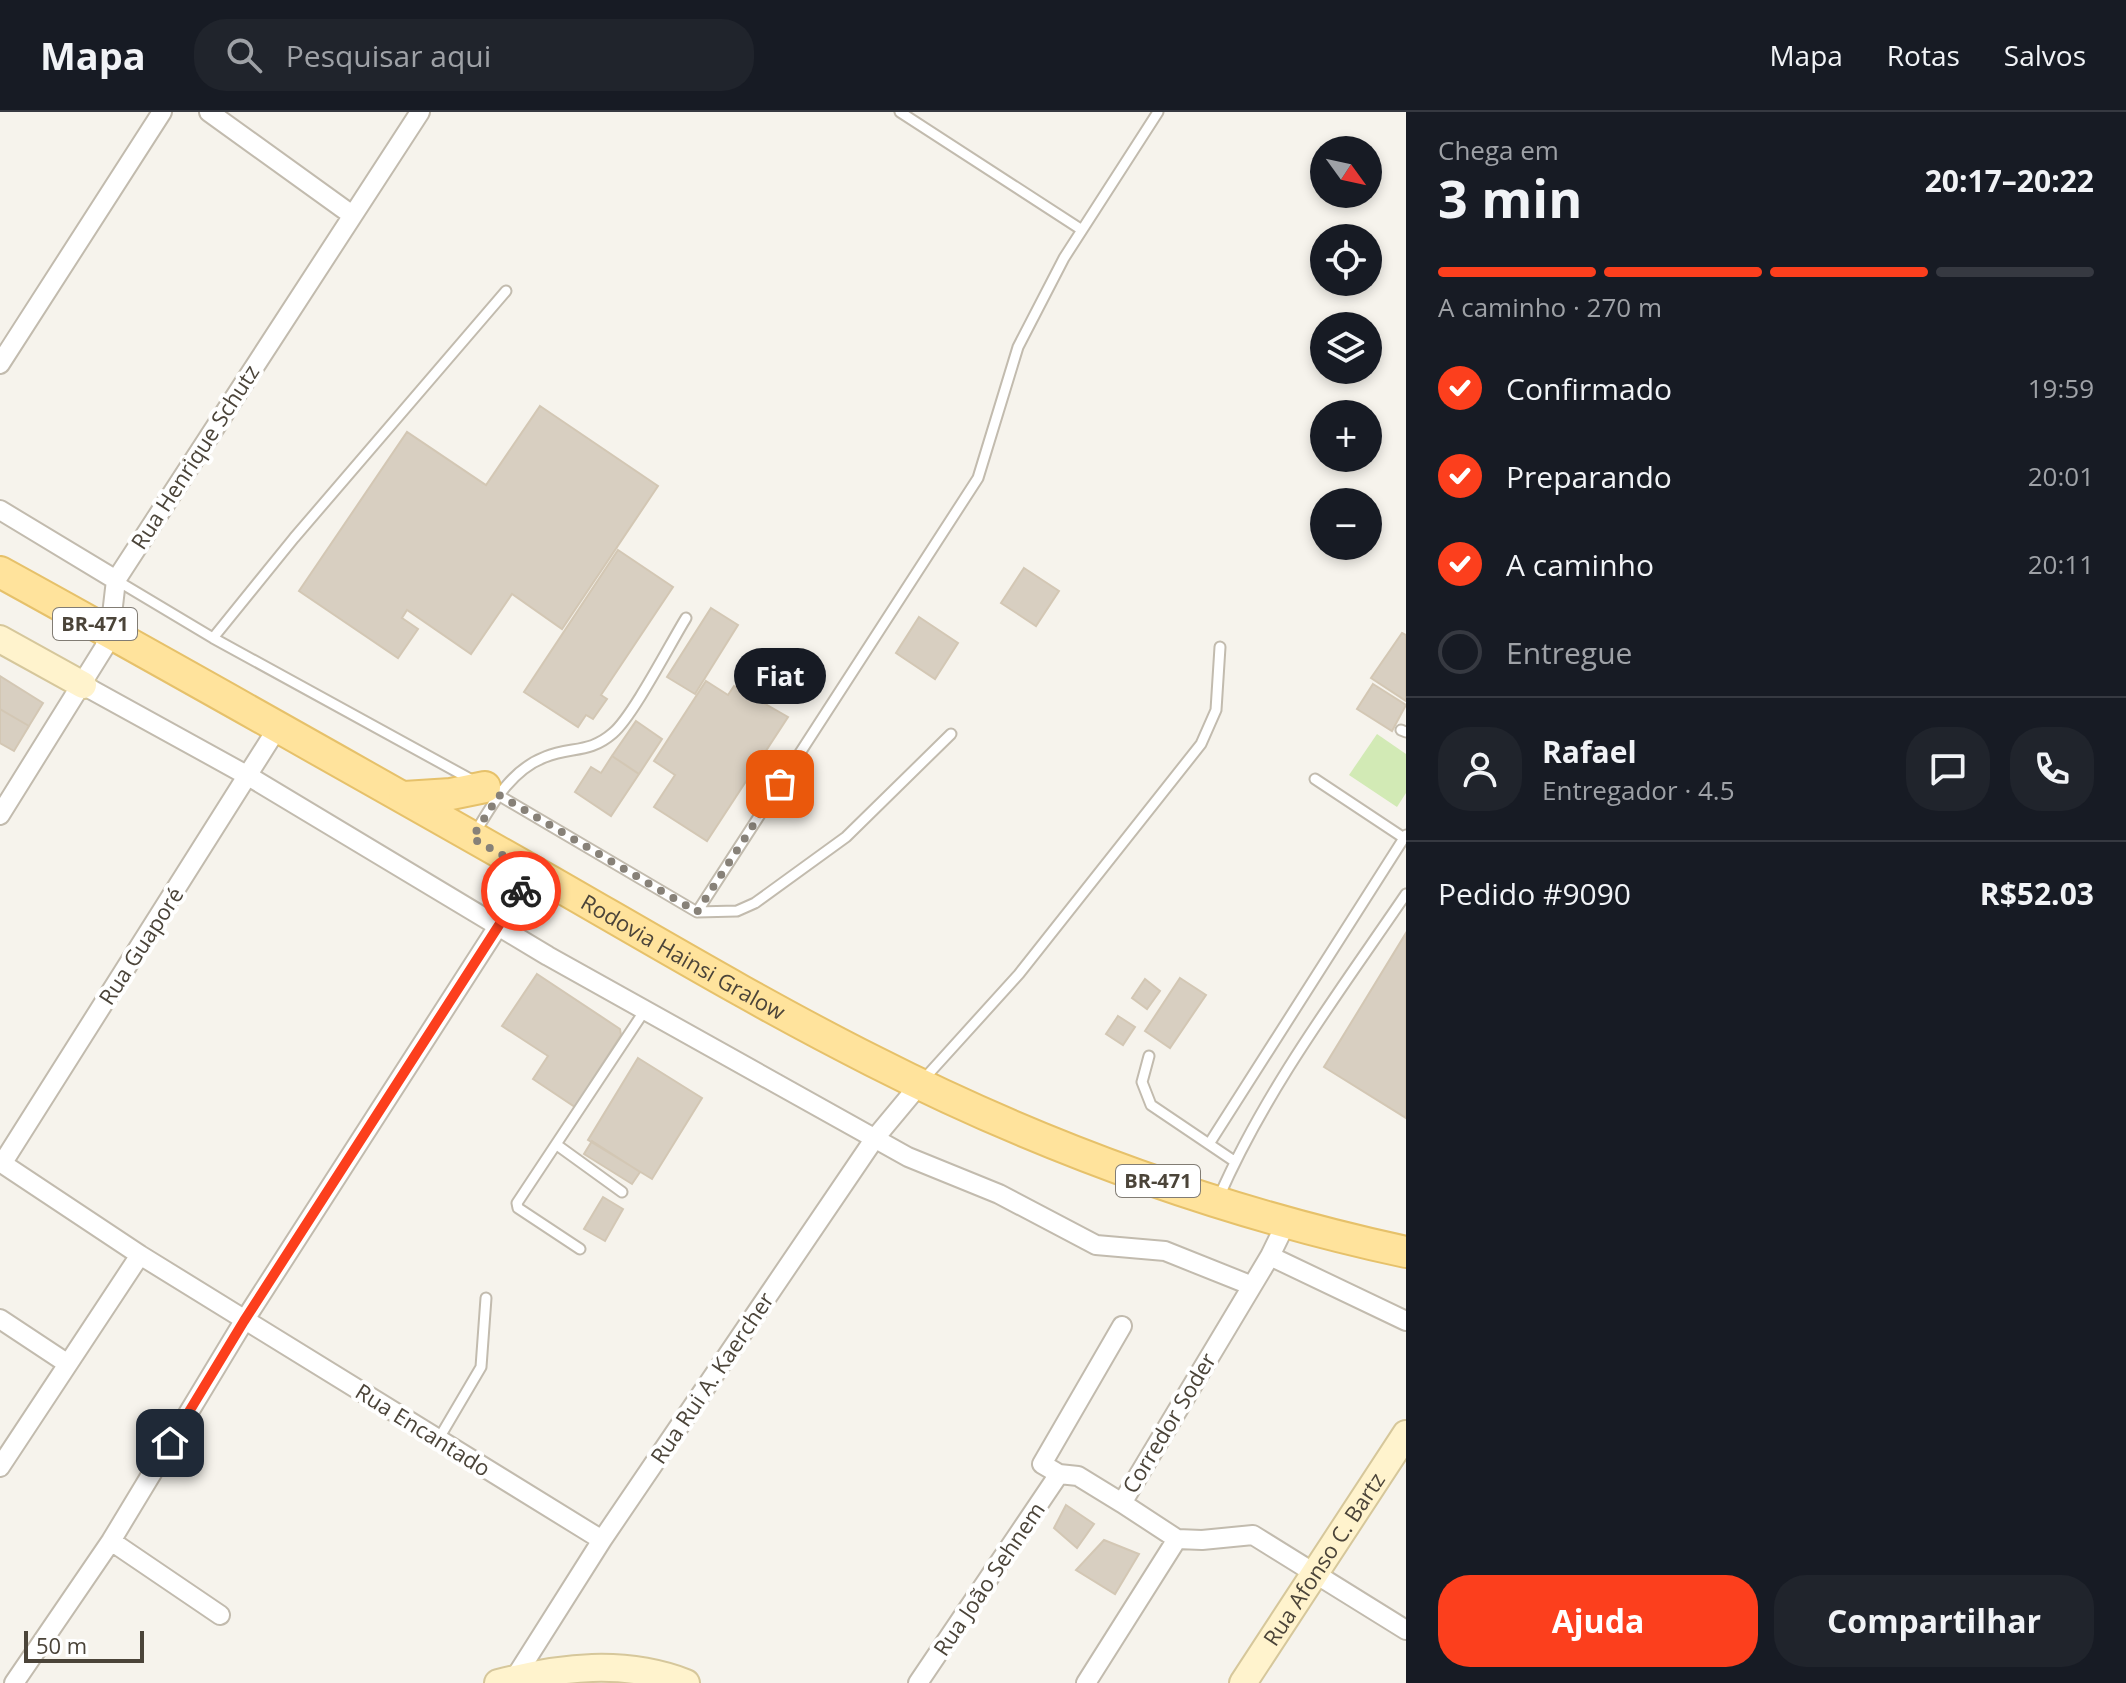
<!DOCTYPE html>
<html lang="pt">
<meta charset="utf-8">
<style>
body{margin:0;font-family:"Open Sans",sans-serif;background:#20242c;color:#f1f3f6;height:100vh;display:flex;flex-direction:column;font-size:30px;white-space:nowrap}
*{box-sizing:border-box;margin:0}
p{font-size:26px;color:#9ea1a6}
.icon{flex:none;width:44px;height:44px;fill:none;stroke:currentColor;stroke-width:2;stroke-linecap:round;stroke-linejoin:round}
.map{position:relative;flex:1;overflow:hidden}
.sheet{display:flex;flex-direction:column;background:#171b24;width:720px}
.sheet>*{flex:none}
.needle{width:52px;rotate:123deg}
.fabs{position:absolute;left:1310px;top:24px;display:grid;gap:16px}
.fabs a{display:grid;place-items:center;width:72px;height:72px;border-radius:50%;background:#171b24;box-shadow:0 4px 12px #0003;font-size:40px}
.scale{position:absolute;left:24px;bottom:20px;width:120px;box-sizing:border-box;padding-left:8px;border:4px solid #4b4439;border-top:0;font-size:22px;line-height:28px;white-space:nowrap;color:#4b4439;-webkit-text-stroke:6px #fff;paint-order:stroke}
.pin{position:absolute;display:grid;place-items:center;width:68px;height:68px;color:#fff;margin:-34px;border-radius:16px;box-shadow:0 4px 12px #0006}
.courier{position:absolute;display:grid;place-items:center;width:80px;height:80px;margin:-40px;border:6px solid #fc3f1d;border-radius:50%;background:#fff;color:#222;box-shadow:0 2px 10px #0007}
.bubble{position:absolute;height:56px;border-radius:28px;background:#171b24;box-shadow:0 4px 12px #0003;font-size:26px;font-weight:700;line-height:56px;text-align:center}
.summary em{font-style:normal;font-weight:700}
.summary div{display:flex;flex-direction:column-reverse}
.summary{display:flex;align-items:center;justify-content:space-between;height:136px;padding:0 32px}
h1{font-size:52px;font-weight:700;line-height:60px}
.bar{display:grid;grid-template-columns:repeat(4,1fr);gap:12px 8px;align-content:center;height:96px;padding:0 32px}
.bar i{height:10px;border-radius:6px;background:#363941}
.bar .on{background:#fc3f1d}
.bar p{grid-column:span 4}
.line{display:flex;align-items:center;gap:20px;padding:0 32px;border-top:2px solid #363941}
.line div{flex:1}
.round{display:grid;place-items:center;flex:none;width:84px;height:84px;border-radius:32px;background:#20242c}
ol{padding:0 32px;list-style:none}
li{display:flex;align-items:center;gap:24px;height:88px}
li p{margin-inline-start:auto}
li .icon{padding:8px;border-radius:50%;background:#fc3f1d;color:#fff;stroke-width:4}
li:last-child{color:#9ea1a6}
li i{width:44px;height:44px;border:4px solid #363941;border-radius:50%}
.cta{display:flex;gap:16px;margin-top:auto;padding:16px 32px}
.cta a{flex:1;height:92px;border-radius:32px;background:#fc3f1d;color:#fff;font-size:32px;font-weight:700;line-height:92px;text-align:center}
.cta a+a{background:#20242c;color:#f1f3f6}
header{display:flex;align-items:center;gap:48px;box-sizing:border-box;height:112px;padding:0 40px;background:#171b24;border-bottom:2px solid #363941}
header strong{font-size:38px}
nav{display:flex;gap:44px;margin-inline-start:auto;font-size:28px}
.search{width:560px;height:72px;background:#20242c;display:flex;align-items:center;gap:20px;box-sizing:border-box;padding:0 28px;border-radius:32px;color:#9ea1a6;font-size:30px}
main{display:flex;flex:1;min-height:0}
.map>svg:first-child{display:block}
.green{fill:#d2eab5}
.building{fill:#d8cfc1;stroke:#d3c7b4;stroke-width:2}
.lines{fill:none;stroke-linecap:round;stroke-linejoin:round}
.lane-casing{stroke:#c2bbae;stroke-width:13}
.street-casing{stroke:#c2bbae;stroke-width:22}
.secondary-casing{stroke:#d6c79b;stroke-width:30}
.primary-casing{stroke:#e6c16a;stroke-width:34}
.lane{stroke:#fff;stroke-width:9}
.street{stroke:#fff;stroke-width:18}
.secondary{stroke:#fff3cd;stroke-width:26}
.primary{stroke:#ffe39c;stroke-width:30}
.done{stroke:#878178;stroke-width:8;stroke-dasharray:0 14.4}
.route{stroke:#fc3f1d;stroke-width:10}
.labels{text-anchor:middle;stroke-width:8;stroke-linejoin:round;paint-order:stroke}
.shield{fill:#fff;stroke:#817c74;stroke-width:2}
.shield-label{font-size:20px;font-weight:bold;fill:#4b4439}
.street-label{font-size:22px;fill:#4b4439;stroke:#fff}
</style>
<header>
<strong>Mapa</strong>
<div class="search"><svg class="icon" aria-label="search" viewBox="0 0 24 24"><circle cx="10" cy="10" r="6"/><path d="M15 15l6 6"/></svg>Pesquisar aqui</div>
<nav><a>Mapa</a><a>Rotas</a><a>Salvos</a></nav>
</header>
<main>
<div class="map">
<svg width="1406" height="1571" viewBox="0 0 1406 1571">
<rect width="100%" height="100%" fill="#f6f3ec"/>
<path class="green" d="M1377,622l29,20v39l-9,14 -48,-32z"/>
<path class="building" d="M540,294l118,80 -96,143 -50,-35 -41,60 -64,-44 -5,8 16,11 -20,29 -99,-67 108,-159 79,53z
M618,438l55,37 -72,108 6,4 -14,20 -7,-4 -8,12 -54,-35z
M1024,456l35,23 -23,35 -35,-23z
M711,496l27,17 -43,69 -28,-17z
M919,505l39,26 -23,36 -39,-26z
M1402,521l4,2v66l-35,-23z
M0,564l43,27 -14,23 -29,-17z
M706,569l22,14 6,-9 54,31 -81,124 -53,-34 21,-32 -21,-14z
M1373,572l33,21 -14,26 -35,-22z
M0,597l29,17 -15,25 -14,-8z
M636,609l26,18 -23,35 -27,-18z
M612,644l27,18 -28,42 -36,-24 16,-25 10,6z
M1406,821v185l-82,-51z
M537,862l83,55 1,6 -46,72 -42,-28 15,-23 -46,-30z
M1180,866l26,17 -36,53 -25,-17z
M1145,867l15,12 -13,18 -15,-11z
M1118,904l17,11 -12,18 -17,-11z
M638,946l64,40 -50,81 -64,-39z
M592,1029l48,31 -8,12 -48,-30z
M603,1085l20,12 -18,32 -21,-12z
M1066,1393l28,19 -17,24 -23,-20z
M1104,1428l35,14 -24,40 -39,-24z"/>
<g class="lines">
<defs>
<path id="lane" d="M900,0l182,118
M116,468l97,58 259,142
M213,526l81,-100 212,-247
M1401,618l5,2
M1315,667l89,59
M488,677l209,123 281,-434 40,-131 46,-89 94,-146
M475,721c18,-30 36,-63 70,-76 26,-11 44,-3 68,-24 20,-17 57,-89 73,-115
M697,800l40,-1 18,-8 91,-66 105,-103
M1149,944l-7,26 9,23 83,56
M923,968l96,-106 182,-230 15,-34 4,-63
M1209,1032l197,-309
M557,1033l65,47
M1219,1085c47,-108 121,-206 187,-303
M580,1137l-62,-41 -1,-5 128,-193
M438,1328l43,-73 5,-69"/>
<path id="street" d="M209,0l143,103
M0,252l162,-252
M0,398l116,70
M83,573l167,92 298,179 360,201 91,37 97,51 69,6 85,34
M0,703l104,-167 6,-16 6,-52 304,-468
M0,1050l140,93 462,285
M2,1052l276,-437
M1270,1144l136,65
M0,1207l68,45
M0,1355l140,-212
M1059,1362l-17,-10 80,-138
M1177,1427l25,1 51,-5 153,95
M111,1429l109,74
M514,1567l88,-139 273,-402 45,-54
M14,1571l97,-142 133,-220 289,-449
M918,1571l141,-209 19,2 44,27
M1086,1571l91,-144 -55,-36 148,-247 17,-35"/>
<g id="secondary">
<path d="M0,527l83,46"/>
<path d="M498,1571c63,-16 126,-24 188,0"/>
<path id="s1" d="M1243,1571l163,-249"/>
</g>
<g id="primary">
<path id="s2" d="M0,460c180,99 358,200 536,301 112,64 222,130 337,188 167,85 349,151 533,191"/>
<path d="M404,685l47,-3 34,-7"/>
</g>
</defs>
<use href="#lane" class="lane-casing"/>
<use href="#street" class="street-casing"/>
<use href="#secondary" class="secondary-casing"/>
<use href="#primary" class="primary-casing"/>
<use href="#lane" class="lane"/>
<use href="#street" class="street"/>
<use href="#secondary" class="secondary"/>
<use href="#primary" class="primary"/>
</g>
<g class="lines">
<path class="done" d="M521,779l12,-19 -61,-34 27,-43 198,117 83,-128"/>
<path class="route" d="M170,1331l74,-122 277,-430"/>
</g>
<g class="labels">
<g class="shield">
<rect x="53" y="496" width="84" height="32" rx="6"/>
<rect x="1116" y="1053" width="84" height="32" rx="6"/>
</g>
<g class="shield-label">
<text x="95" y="519">BR-471</text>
<text x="1158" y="1076">BR-471</text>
</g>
<g class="street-label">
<text transform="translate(195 345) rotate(-57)" y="8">Rua Henrique Schutz</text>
<text transform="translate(141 834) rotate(-57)" y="8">Rua Guaporé</text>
<text dy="8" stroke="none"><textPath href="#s2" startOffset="784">Rodovia Hainsi Gralow</textPath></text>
<text transform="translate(712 1266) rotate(-56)" y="8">Rua Rui A. Kaercher</text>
<text transform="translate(1169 1311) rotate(-59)" y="8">Corredor Soder</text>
<text transform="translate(423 1318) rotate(32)" y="8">Rua Encantado</text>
<text dy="8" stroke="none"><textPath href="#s1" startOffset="148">Rua Afonso C. Bartz</textPath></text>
<text transform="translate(989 1467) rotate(-56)" y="8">Rua João Sehnem</text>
</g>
</g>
</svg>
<div class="fabs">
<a><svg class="needle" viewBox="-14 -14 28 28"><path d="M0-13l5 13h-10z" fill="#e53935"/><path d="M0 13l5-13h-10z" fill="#9ea1a6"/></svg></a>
<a><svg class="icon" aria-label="locate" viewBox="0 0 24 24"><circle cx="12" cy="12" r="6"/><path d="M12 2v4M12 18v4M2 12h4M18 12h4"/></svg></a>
<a><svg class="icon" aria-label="layers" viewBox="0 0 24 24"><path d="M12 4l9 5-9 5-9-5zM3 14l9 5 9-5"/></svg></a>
<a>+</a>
<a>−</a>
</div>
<div class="scale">50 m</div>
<div class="pin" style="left:780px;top:672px;background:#ea580c"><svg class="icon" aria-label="bag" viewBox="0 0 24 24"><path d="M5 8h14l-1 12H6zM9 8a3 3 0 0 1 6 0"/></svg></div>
<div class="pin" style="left:170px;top:1331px;background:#1f2937"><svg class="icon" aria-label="home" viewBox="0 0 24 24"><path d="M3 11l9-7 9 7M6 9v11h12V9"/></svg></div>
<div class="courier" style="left:521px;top:779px"><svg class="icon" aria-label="bike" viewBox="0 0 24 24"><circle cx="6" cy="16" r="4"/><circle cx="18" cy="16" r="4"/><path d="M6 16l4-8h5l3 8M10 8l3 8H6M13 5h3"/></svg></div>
<div class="bubble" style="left:734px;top:536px;width:92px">Fiat</div>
</div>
<section class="sheet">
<div class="summary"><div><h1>3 min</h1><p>Chega em</p></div><em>20:17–20:22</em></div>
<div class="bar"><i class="on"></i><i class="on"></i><i class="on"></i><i></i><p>A caminho · 270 m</p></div>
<ol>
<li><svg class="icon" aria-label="check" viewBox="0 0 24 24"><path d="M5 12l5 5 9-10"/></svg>Confirmado<p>19:59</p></li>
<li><svg class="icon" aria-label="check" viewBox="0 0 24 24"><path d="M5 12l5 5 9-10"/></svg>Preparando<p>20:01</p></li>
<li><svg class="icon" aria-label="check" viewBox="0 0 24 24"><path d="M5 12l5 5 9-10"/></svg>A caminho<p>20:11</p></li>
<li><i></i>Entregue</li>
</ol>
<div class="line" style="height:144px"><a class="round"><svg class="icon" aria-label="person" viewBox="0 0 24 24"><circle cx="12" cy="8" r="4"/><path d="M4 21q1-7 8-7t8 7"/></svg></a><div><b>Rafael</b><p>Entregador · 4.5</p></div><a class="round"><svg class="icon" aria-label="chat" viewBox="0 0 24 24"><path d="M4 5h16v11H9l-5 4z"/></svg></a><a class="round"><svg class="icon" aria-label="phone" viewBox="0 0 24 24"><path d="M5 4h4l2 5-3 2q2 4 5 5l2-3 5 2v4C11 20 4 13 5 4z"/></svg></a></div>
<div class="line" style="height:104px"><div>Pedido #9090</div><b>R$52.03</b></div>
<div class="cta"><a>Ajuda</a><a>Compartilhar</a></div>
</section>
</main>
